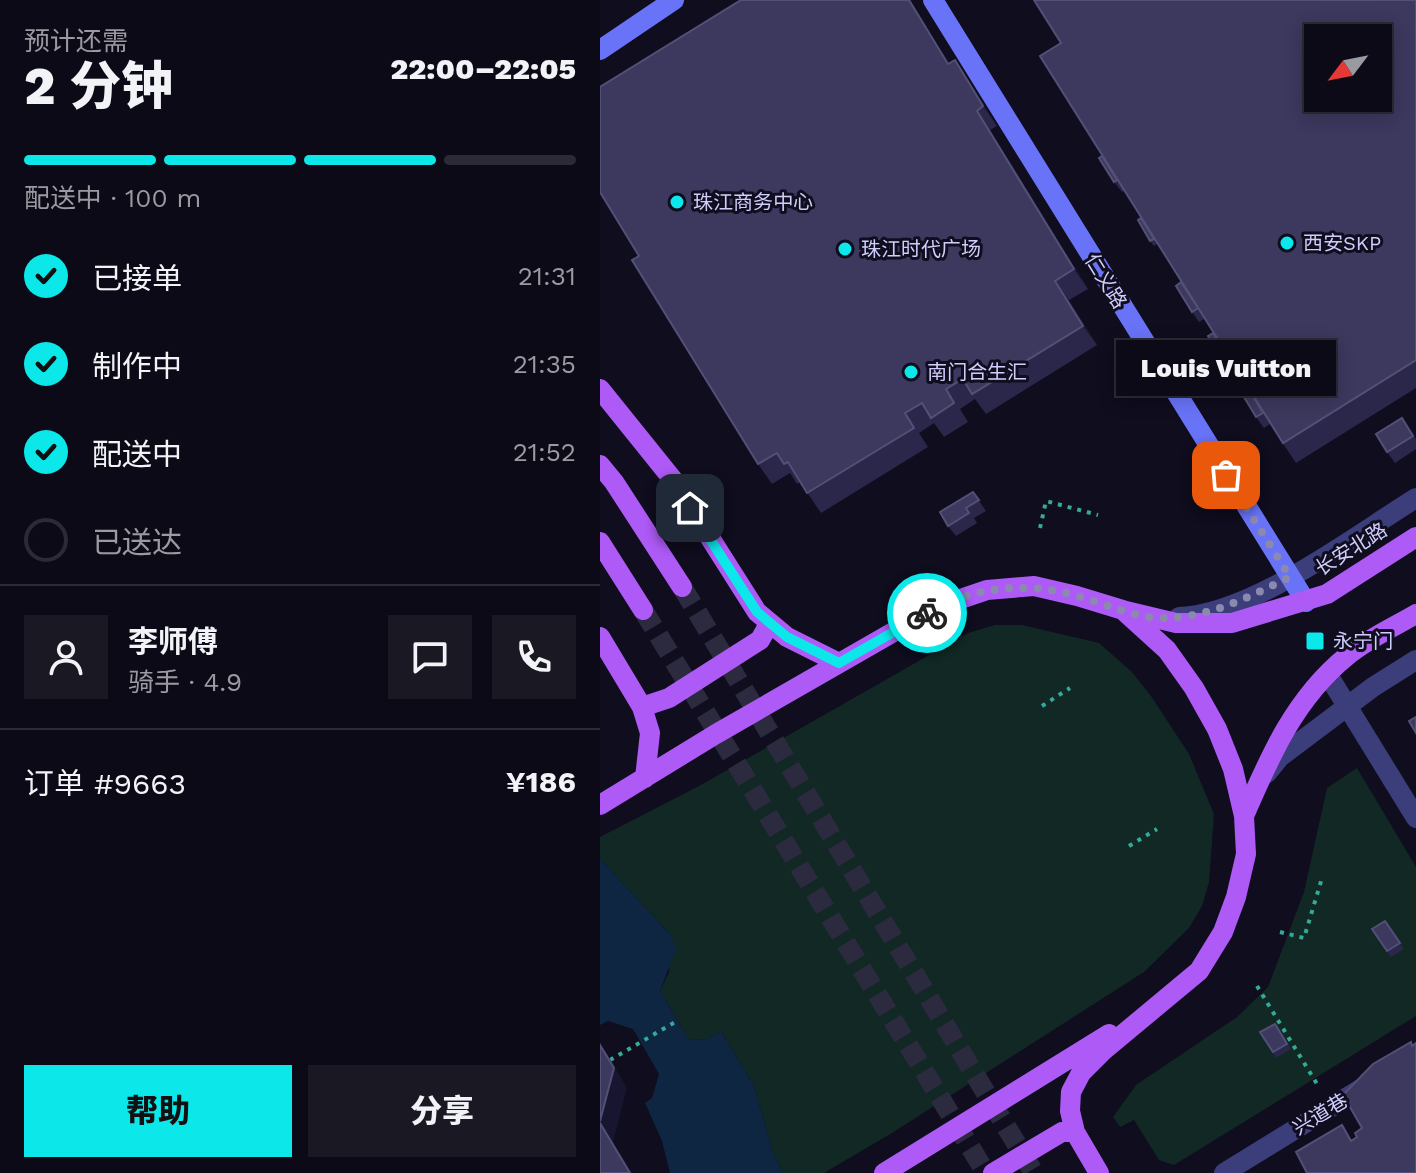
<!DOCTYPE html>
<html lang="zh">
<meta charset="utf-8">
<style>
body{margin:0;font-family:"Work Sans","Noto Sans SC",sans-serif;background:#191823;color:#f1f3f6;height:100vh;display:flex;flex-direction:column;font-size:30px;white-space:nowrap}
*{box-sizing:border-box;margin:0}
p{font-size:26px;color:#9a9aa1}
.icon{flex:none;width:44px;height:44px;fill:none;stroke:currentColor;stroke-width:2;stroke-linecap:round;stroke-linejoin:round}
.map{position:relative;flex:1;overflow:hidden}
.side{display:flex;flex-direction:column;background:#0b0a16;width:600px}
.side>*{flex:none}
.needle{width:52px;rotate:238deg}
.controls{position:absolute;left:704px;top:24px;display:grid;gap:16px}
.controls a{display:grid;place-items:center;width:88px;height:88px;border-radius:0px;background:#0b0a16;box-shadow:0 4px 20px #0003,0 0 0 2px #2b2b35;font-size:40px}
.pin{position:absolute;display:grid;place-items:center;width:68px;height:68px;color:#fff;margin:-34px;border-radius:16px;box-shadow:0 4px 12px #0006}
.courier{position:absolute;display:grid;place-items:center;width:80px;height:80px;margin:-40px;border:6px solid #0ce7ea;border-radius:50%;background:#fff;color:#222;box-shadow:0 2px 10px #0007}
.bubble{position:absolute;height:56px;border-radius:0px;background:#0b0a16;box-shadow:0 4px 20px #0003,0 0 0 2px #2b2b35;font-size:26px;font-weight:800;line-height:56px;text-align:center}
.summary em{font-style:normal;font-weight:800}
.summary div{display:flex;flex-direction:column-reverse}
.summary{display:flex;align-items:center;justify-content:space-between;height:136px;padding:0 24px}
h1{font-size:52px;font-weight:800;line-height:60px}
.bar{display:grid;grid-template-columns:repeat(4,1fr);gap:12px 8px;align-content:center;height:96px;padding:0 24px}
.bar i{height:10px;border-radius:6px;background:#2b2b35}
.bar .on{background:#0ce7ea}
.bar p{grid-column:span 4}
.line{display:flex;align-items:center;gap:20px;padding:0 24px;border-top:2px solid #2b2b35}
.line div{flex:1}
.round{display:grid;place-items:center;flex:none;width:84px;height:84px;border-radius:0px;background:#191823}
ol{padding:0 24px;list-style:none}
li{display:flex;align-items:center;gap:24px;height:88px}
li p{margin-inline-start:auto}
li .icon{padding:8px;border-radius:50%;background:#0ce7ea;color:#111;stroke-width:4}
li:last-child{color:#9a9aa1}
li i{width:44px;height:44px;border:4px solid #2b2b35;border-radius:50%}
.action{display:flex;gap:16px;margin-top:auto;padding:16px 24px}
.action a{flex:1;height:92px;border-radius:0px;background:#0ce7ea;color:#111;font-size:32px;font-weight:800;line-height:92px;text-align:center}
.action a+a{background:#191823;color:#f1f3f6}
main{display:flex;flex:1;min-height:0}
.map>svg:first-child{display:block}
.green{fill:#112825}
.water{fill:#0e2641}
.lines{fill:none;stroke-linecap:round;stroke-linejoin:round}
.primary-tunnel{stroke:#2c2a3f;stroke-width:20;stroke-dasharray:20 10;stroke-linecap:butt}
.path{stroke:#34aa98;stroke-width:4;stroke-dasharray:4 6;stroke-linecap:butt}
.street{stroke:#3b3e7b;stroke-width:20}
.secondary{stroke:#6973f7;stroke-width:20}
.primary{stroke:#ae5af6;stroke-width:20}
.wall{fill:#2a274b}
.shaded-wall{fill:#181531}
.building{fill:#3c385e;stroke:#535077;stroke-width:2;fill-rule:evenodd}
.done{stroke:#8b8aae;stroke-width:8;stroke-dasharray:0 14.4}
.route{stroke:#0ce7ea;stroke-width:10}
.poi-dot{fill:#0ce7ea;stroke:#0f0d1e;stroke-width:3}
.labels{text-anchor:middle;stroke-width:6;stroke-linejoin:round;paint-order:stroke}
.poi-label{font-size:20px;fill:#cecdfc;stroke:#0f0d1e;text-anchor:start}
.street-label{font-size:20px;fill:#cecdfc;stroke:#0f0d1e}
</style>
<main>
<section class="side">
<div class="summary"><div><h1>2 分钟</h1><p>预计还需</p></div><em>22:00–22:05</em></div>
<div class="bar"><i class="on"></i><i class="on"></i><i class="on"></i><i></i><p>配送中 · 100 m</p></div>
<ol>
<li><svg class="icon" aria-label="check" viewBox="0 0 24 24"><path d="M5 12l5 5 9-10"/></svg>已接单<p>21:31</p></li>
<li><svg class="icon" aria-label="check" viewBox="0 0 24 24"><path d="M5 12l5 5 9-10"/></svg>制作中<p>21:35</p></li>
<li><svg class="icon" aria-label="check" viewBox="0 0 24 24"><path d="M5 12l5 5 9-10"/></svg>配送中<p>21:52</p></li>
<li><i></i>已送达</li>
</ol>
<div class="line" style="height:144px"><a class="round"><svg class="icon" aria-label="person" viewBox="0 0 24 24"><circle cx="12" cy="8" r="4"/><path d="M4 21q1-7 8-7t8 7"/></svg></a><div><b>李师傅</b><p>骑手 · 4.9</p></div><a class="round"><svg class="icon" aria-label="chat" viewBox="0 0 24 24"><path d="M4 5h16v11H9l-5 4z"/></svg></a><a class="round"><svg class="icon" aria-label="phone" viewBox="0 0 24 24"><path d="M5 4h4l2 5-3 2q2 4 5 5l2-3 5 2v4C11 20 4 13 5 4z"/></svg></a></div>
<div class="line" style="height:104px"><div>订单 #9663</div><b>¥186</b></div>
<div class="action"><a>帮助</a><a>分享</a></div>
</section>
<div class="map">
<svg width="816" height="1173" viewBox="0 0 816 1173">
<rect width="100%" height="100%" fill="#0f0d1e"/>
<path class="green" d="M395,625h27l77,18 33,29 19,24 38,58 25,60 -5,68 -7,24 -13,22 -45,44 -252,161 -68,40h-41l-11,-23 -18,-64 -33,-55 -14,8 -18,1 -29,-49 9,-19 1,-38 -70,-75v-22l99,-51 269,-153z
M757,768l59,99v149l-242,149 -15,-5 -25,-40 -14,7 -7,-10 23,-32 101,-68 31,-30 36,-95 23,-104z"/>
<path class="water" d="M0,859l70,75 6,15 -16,42 29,49 18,-1 14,-8 33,55 18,64 11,23h-113l-8,-32 -17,-38 7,-5 7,-24 -26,-45 -25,-8 -8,4z"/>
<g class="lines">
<path class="primary-tunnel" d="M82,587l352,586
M43,610l343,563"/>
<path class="path" d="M440,528l6,-27 52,14
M442,706l28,-18
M529,846l28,-17
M680,932l24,6 18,-60
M657,986l60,98
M10,1060l67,-39"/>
<path class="street" d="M579,617c74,-3 174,-80 237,-119
M728,675l88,143
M667,773l13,-16 93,-70 43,-27
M624,1173l143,-88"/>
<path class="secondary" d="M333,0l373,602
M0,50l74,-50"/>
<path class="primary" d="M0,389l74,92 83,131 30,25 52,26
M0,465l14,17 68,105
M0,542l43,68
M526,611l50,12h56l95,-29 89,-57
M0,637l42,70 8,26 -5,45
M42,707l27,-9 91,-58 9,-16
M0,805l116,-71 221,-127 50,-17 47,-4 43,10 46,14 44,40 27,38 23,41 16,40 11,47 2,38 -10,43 -13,35 -24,39 -95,79 -23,23 -10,19 -1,19 5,21 24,41
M644,816c26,-60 51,-118 103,-160 20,-17 47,-29 69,-42
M284,1173l225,-139
M393,1173l69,-41h13"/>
</g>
<path class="wall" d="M141,0h169l39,64 6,-4 42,66 -7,4 98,159 -19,11 28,45 -111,69 -11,-15 -15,10 8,13 -24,15 -10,-14 -15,10 9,14 -107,66 -21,-31 -3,2 -7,-11 -18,11 -14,-20 -119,-208z
M816,0v388l-120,75 -26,-39 -6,4 -8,-11 -11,-34 -17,-27 -5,3 -4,-5 -6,-21 -9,-14 -5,3 -7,-10 -11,-30 -24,-38 -3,2 -4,-5 -9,-23 -17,-27 -2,1 -8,-10z
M802,418l14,21v10l-21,14 -8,-11z
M373,492l13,19 -12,7 3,5 -21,13 -8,-10z
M785,921l19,28 -13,8 -19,-28z
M679,1029l12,20 -15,9 -16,-26z"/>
<path class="shaded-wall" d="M309,0h1l52,84 -14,-20z
M355,60l14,20 28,46 -14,-20z
M377,111l13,19 98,159 -14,-20z
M455,281l14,19 28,45 -14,-19z
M0,1042l27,46 -14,54 19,31h-2l-30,-50z"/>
<path class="building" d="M141,0h168l39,64 7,-4 28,46 -6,5 97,158 -19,12 28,45 -111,68 -9,-15 -17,10 8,14 -23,15 -9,-15 -17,10 9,15 -107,65 -19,-31 -4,2 -7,-11 -19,11 -126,-204 7,-4 -39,-64v-105z
M434,0h382v360l-133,83 -243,-387 21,-13zM718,38h60v60h-60z
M502,156l15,24 -3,2 -15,-24z
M541,218l13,21 -4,2 -12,-21z
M581,282l17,26 -6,4 -16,-26z
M613,333l11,17 -5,4 -11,-18z
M645,383l18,30 -7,4 -18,-30z
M802,418l11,18 -26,16 -11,-18z
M373,492l6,8 -13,8 3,5 -21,13 -8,-14z
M816,717v16l-7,-12z
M785,921l15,22 -13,8 -15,-22z
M675,1024l12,20 -14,8 -13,-20z
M811,1042l1,4 4,-3v130h-109l-11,-21 46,-27 9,16 6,-4 -2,-4 7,-5 -19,-33 30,-31z
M0,1045l14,23 -14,53z
M0,1123l30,50h-30z"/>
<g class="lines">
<path class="done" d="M327,613c47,-27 102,-32 154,-16 24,7 50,19 76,21 49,2 91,-21 133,-41l-64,-102"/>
<path class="route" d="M90,508l67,104 30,25 52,26 88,-50"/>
</g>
<g class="poi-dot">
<circle cx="77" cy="202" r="8"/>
<circle cx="687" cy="243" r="8"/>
<circle cx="245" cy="249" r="8"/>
<circle cx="311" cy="372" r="8"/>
<rect x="705" y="631" width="20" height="20" rx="4"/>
</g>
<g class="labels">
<g class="poi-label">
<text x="93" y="209">珠江商务中心</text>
<text x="703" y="250">西安SKP</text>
<text x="261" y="256">珠江时代广场</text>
<text x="327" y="379">南门合生汇</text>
<text x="733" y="648">永宁门</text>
</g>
<g class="street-label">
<text transform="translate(506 281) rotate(58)" y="7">仁义路</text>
<text transform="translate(751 549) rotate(-32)" y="7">长安北路</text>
<text transform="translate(720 1114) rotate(-31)" y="7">兴道巷</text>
</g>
</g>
</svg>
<div class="controls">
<a><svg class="needle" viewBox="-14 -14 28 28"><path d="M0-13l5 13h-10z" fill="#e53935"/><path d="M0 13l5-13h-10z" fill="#9a9aa1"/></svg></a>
</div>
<div class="pin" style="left:626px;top:475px;background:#ea580c"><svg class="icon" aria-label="bag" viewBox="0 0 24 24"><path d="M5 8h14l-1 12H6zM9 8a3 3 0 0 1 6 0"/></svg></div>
<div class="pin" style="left:90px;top:508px;background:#1f2937"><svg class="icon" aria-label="home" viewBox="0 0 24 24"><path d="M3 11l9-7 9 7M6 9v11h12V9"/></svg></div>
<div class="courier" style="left:327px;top:613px"><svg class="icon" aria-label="bike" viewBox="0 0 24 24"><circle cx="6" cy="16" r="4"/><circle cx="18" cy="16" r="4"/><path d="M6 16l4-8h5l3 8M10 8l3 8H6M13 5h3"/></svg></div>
<div class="bubble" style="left:516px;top:340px;width:220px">Louis Vuitton</div>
</div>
</main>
